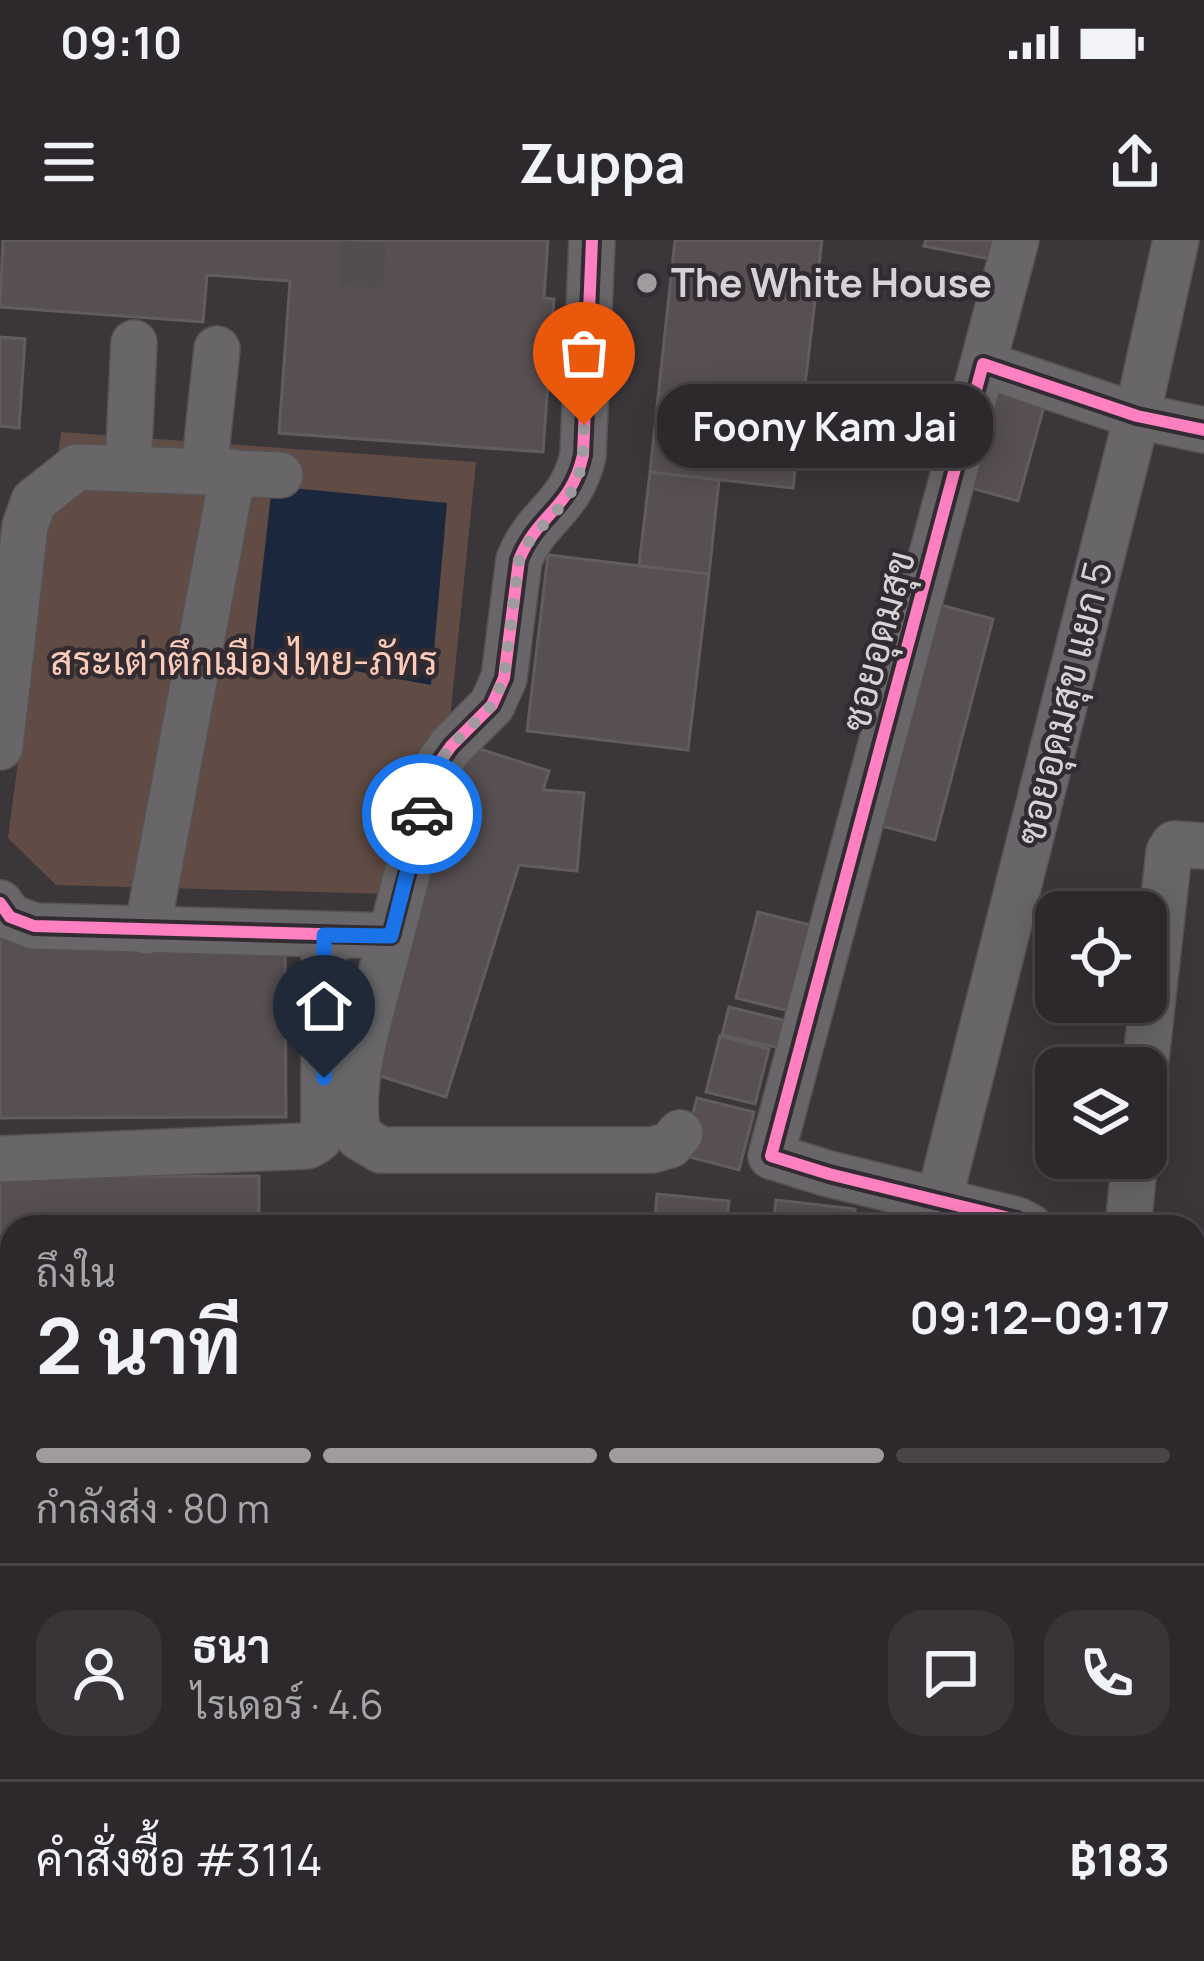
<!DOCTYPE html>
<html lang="th">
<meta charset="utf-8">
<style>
body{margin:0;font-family:Manrope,Sarabun,sans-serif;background:#383438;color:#f1f3f6;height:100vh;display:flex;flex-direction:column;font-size:45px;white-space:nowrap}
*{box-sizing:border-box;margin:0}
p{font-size:39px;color:#a6a6a9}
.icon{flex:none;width:66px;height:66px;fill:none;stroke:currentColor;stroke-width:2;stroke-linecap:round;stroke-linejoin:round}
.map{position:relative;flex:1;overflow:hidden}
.drawer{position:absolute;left:0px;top:975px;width:1206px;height:747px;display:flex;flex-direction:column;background:#2c282c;border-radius:36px 36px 0 0;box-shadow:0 6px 30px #0003,0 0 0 3px #484448}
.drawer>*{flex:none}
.buttons{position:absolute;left:1035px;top:651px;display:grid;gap:24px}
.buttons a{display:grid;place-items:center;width:132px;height:132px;border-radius:24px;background:#2c282c;box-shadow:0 6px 30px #0003,0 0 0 3px #484448;font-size:60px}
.pin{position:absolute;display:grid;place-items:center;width:102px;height:102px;color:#fff;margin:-123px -51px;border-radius:50% 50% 50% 0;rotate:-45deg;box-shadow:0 0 12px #0007}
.pin .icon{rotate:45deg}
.courier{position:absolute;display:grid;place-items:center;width:120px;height:120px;margin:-60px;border:9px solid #1a73e8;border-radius:50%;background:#fff;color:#222;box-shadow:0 3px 15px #0007}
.bubble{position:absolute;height:84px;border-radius:36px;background:#2c282c;box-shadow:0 6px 30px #0003,0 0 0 3px #484448;font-size:39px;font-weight:700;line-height:84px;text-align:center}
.head em{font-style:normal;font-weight:700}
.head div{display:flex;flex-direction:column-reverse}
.head{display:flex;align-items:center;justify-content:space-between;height:204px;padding:0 36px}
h1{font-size:78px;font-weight:700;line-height:90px}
.bar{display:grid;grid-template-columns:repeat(4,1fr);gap:18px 12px;align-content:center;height:144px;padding:0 36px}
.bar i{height:15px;border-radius:9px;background:#484448}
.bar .selected{background:#a09b9f}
.bar p{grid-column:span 4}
.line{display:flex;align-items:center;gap:30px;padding:0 36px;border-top:3px solid #484448}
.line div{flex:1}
.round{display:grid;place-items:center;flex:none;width:126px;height:126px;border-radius:36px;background:#383438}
.status{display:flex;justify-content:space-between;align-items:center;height:84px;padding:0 60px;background:#2c282c;direction:ltr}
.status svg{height:33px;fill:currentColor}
header{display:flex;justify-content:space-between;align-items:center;height:156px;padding:0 36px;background:#2c282c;font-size:54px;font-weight:700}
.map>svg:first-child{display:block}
.green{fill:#604c44}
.water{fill:#1b273c}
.building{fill:#574f52;stroke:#615c5f;stroke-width:3}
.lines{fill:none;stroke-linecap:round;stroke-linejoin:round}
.minor-tunnel{stroke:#524d51;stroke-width:45;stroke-dasharray:45 22;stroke-linecap:butt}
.minor-casing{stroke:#565255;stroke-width:48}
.minor{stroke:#686668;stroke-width:45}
.cycleway-casing{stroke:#322b31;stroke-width:20}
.cycleway{stroke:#ff80c0;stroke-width:12}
.done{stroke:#a09b9f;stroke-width:12;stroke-dasharray:0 21.6}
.route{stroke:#1a73e8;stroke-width:15}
.poi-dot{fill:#a09b9f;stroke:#322b31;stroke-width:4.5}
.labels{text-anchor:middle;stroke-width:9;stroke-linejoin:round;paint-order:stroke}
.poi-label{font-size:39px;font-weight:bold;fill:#d6d2d5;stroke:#322b31;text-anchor:start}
.street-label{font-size:39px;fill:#d6d2d5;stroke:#322b31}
.park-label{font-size:39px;fill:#fdcbb9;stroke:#322b31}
</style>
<div class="status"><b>09:10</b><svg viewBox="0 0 49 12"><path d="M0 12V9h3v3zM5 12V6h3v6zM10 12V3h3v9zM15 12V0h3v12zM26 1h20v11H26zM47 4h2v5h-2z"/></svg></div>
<header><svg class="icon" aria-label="menu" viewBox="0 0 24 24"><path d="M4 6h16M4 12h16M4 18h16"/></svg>Zuppa<svg class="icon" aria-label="share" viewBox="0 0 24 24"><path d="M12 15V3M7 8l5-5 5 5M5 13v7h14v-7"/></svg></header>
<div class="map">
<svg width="1204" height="1721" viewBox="0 0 1204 1721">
<rect width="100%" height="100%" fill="#3b363a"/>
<path class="green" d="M61,192l415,30 -26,257 -61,175 -333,-9 -48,-47z"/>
<path class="water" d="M272,246l175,17 -16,182 -178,-33z"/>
<path class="building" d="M3,0h545l-4,58 10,1 -11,153 -264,-19 11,-152 -83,-6 -4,47 -203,-15z
M675,0h147l-29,248 -143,-16z
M926,0h74l-5,20 -71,-14z
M0,97l25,2 -6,89 -19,-2z
M988,143l58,16 -28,102 -58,-16z
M650,232l69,8 -10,94 -70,-8z
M548,315l161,19 -21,176 -161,-19z
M933,363l60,16 -58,221 -61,-16z
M467,505l82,26 -6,19 41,3 -7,78 -58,-6 -73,232 -82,-26z
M758,672l53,13 -22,86 -53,-13z
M285,694l1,183 -286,1v-183z
M729,767l58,14 -7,27 -58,-13z
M720,796l49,13 -14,55 -49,-12z
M697,858l57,14 -15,58 -57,-15z
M259,936v51h-247v16h-12v-66z
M657,954l72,7 -3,26h-72z
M776,960l79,9 -2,18h-80z"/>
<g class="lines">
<path class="minor-tunnel" d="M361,47l3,-47"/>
<defs>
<path id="minor" d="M983,124l33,-124
M128,227l6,-124
M204,231l13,-122
M0,507l25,-221 9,-25 43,-34 203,8
M0,663l10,14 24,9 357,10 43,-166 17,-24 41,-41 12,-27 15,-118c18,-46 52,-51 64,-105l9,-215
M147,691l86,-459
M391,696c-13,54 -47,149 -32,201l22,13h271l18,-5 10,-12
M1145,828l24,-216 5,-8 30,2
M0,919l307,-13c11,-5 15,-8 17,-20v-191
M939,960l198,-784 39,-176
M1030,987l-13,-7 -188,-46 -58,-18 212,-792 154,52 67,14
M1128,987l7,-69
M0,1041l12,1
M1194,1335l10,-6
M1194,1594h10
M4,1626l8,-3
M0,1693l12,-8
M953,1710l1,11
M541,1721l19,-11"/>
</defs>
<use href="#minor" class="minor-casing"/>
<use href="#minor" class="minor"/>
<defs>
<path id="cycleway" d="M0,663l10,14 24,9 357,10 43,-166 17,-24 41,-41 12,-27 15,-118c18,-46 52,-51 64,-105l9,-215
M1030,987l-13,-7 -188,-46 -58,-18 212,-792 154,52 67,14"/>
</defs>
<use href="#cycleway" class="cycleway-casing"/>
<use href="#cycleway" class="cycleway"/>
</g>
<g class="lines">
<path class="done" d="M422,574l12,-44 17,-24 41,-41 12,-27 15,-118c12,-32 44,-47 57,-78 8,-18 7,-38 8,-57"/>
<path class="route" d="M324,838v-143l67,1 31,-122"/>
</g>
<circle class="poi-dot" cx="647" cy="43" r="12"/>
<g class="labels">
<g class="poi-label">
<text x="671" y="57">The White House</text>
</g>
<g class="street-label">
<text transform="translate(878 401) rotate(-75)" y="14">ซอยอุดมสุข</text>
<text transform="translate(1064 463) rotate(-76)" y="14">ซอยอุดมสุข แยก 5</text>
</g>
<g class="park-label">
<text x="244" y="435">สระเต่าตึกเมืองไทย-ภัทร</text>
</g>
</g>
</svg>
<div class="buttons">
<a><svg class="icon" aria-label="locate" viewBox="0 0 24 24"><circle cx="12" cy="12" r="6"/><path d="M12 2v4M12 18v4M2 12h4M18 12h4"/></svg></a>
<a><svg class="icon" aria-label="layers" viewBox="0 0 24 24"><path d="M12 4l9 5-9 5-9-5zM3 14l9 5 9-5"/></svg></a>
</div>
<div class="pin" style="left:584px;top:185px;background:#ea580c"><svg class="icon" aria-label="bag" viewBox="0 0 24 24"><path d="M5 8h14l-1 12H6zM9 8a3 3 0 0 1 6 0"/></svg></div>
<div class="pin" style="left:324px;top:838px;background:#1f2937"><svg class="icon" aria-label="home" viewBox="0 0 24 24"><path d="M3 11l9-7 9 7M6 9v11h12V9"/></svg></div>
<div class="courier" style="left:422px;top:574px"><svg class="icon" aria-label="car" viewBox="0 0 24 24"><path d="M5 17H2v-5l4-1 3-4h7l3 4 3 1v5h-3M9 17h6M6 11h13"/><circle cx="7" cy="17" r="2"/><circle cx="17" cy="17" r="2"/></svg></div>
<div class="bubble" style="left:657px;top:144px;width:336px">Foony Kam Jai</div>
<section class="drawer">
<div class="head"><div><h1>2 นาที</h1><p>ถึงใน</p></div><em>09:12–09:17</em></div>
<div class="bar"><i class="selected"></i><i class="selected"></i><i class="selected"></i><i></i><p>กำลังส่ง · 80 m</p></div>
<div class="line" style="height:216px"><a class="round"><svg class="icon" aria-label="person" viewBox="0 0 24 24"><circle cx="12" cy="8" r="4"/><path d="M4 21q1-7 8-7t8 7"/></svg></a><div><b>ธนา</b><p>ไรเดอร์ · 4.6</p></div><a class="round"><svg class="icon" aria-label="chat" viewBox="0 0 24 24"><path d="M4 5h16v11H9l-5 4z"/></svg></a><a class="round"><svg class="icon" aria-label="phone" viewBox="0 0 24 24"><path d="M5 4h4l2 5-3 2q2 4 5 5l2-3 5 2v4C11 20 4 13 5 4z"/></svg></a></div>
<div class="line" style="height:156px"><div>คำสั่งซื้อ #3114</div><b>฿183</b></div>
</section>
</div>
